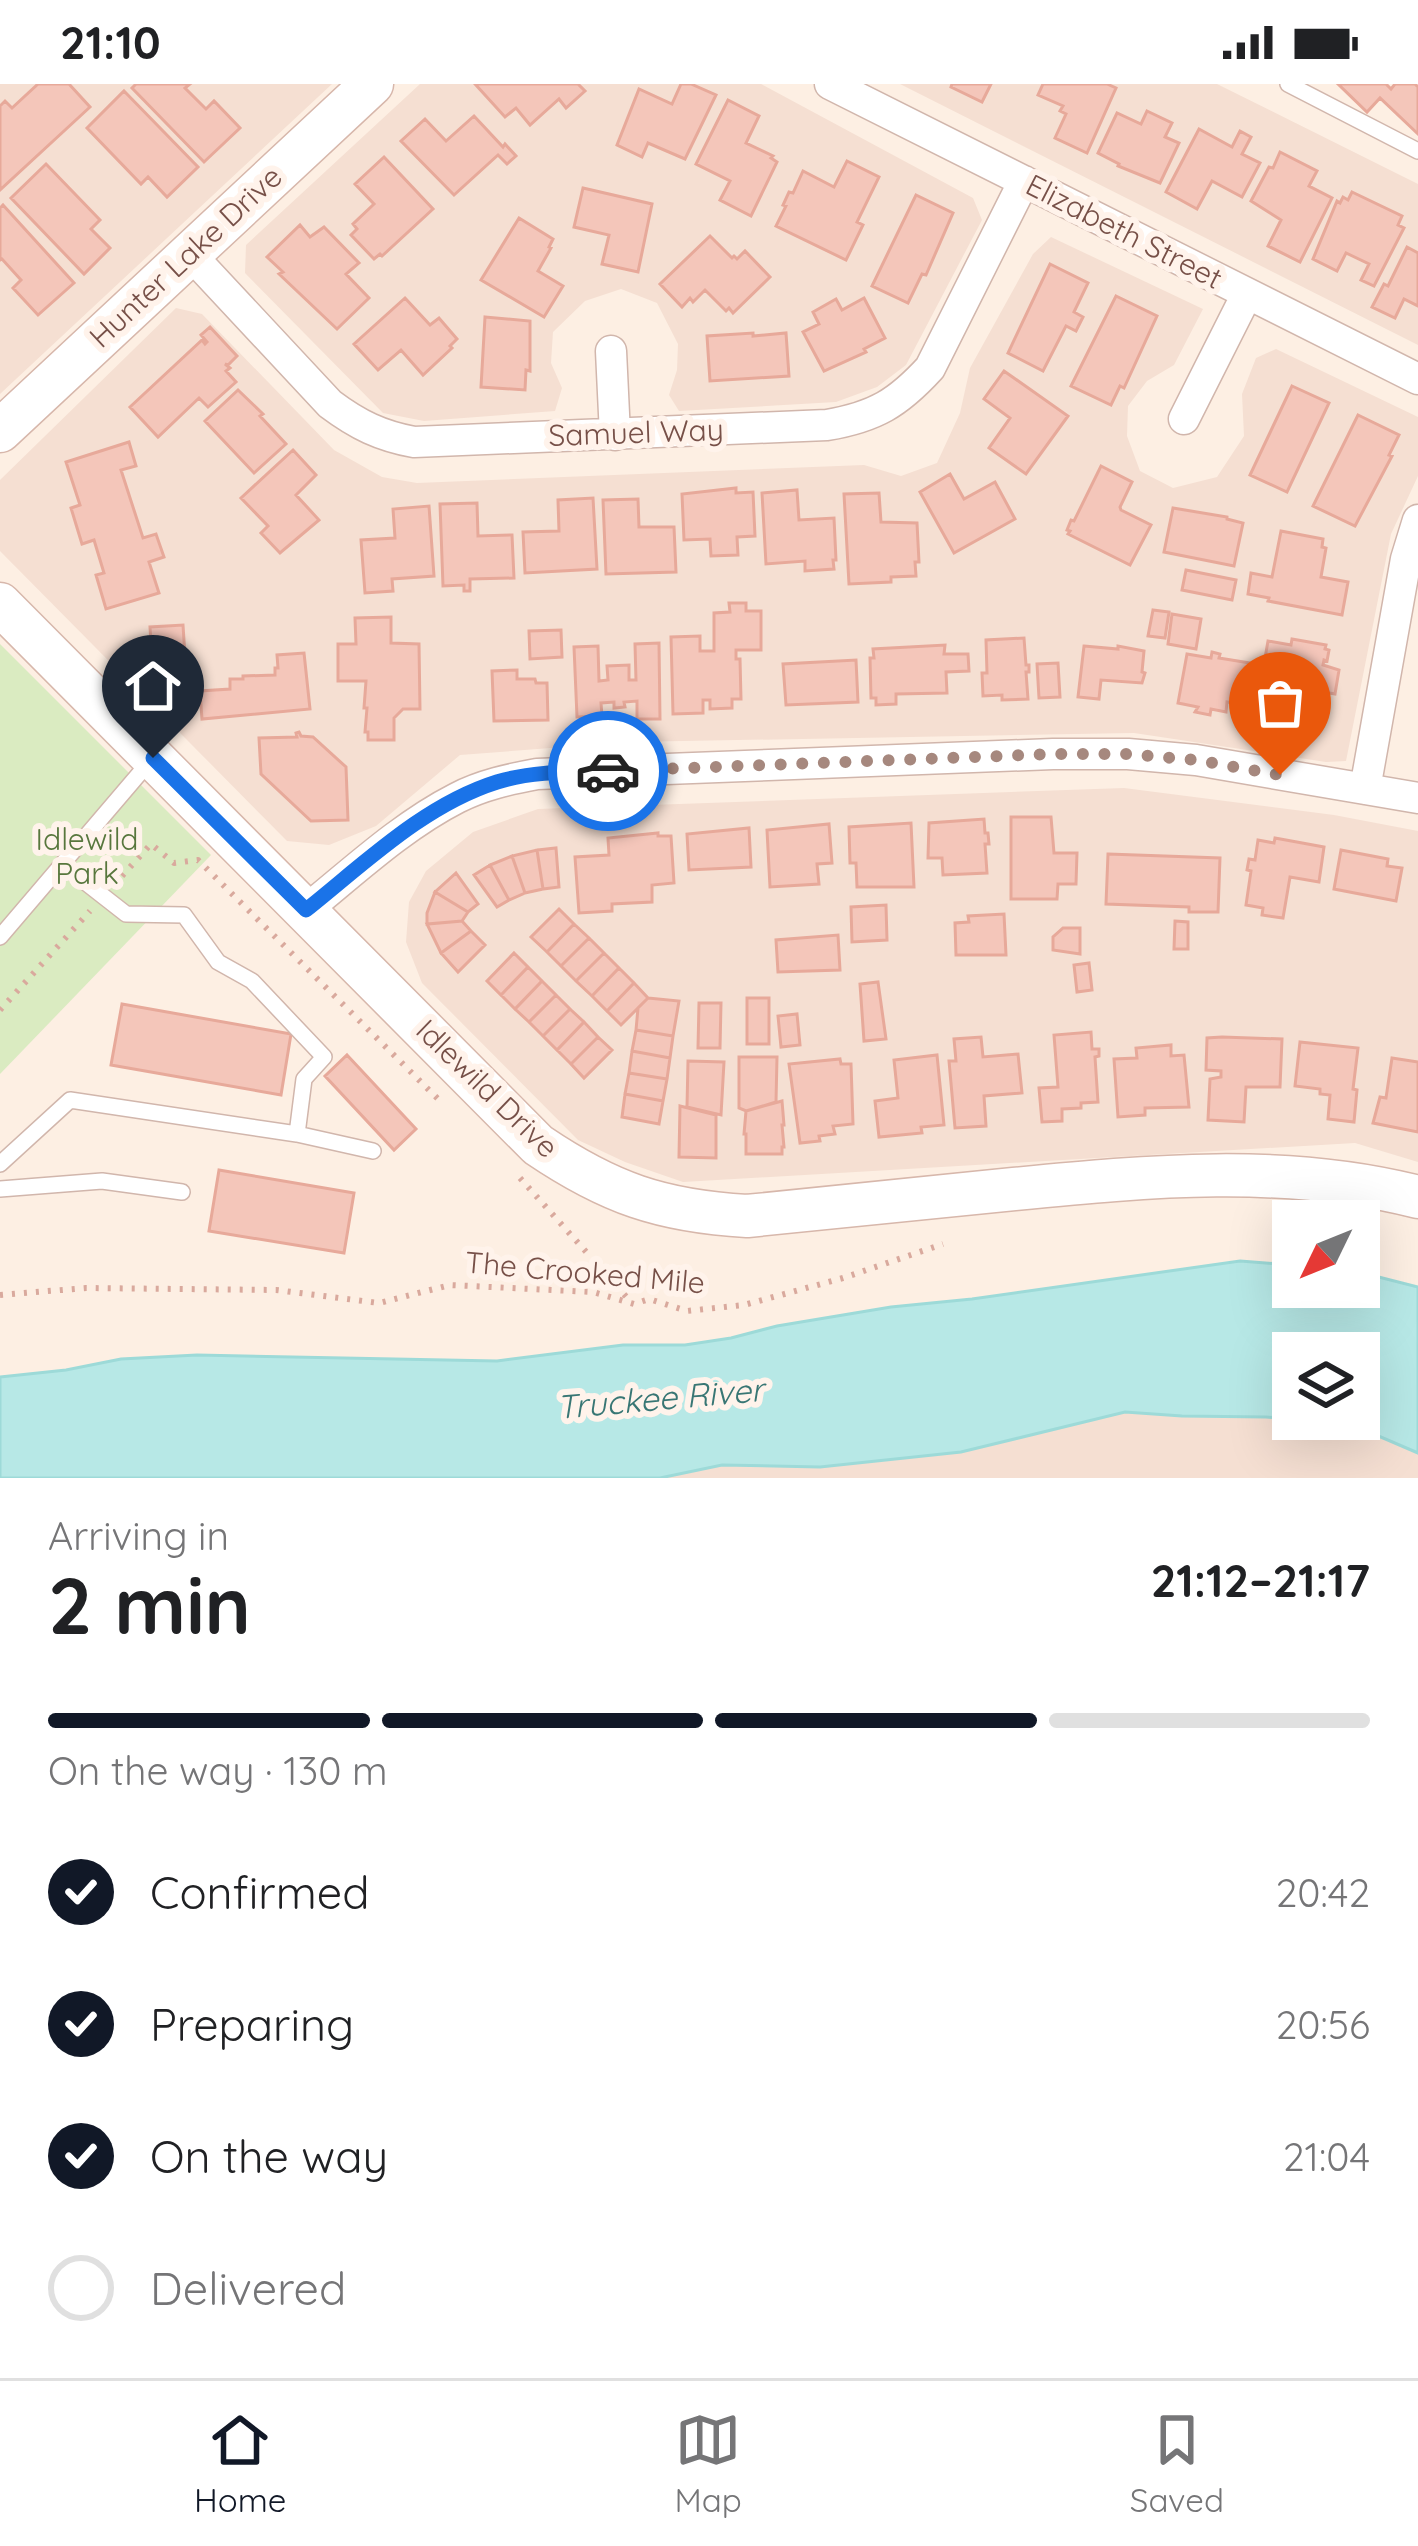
<!DOCTYPE html>
<meta charset="utf-8">
<style>
body{margin:0;font-family:Quicksand,sans-serif;background:#f2f2f2;color:#202124;height:100vh;display:flex;flex-direction:column;font-size:45px;white-space:nowrap}
*{box-sizing:border-box;margin:0}
p{font-size:39px;color:#757577}
.icon{flex:none;width:66px;height:66px;fill:none;stroke:currentColor;stroke-width:2;stroke-linecap:round;stroke-linejoin:round}
.map{position:relative;height:1394px;overflow:hidden}
.details{display:flex;flex-direction:column;background:#fff;flex:1}
.details>*{flex:none}
.needle{width:78px;rotate:227deg}
.tools{position:absolute;left:1272px;top:1116px;display:grid;gap:24px}
.tools a{display:grid;place-items:center;width:108px;height:108px;border-radius:0px;background:#fff;box-shadow:0 12px 48px #0002;font-size:60px}
.pin{position:absolute;display:grid;place-items:center;width:102px;height:102px;color:#fff;margin:-123px -51px;border-radius:50% 50% 50% 0;rotate:-45deg;box-shadow:0 0 12px #0007}
.pin .icon{rotate:45deg}
.courier{position:absolute;display:grid;place-items:center;width:120px;height:120px;margin:-60px;border:9px solid #1a73e8;border-radius:50%;background:#fff;color:#222;box-shadow:0 3px 15px #0007}
.overview em{font-style:normal;font-weight:800}
.overview div{display:flex;flex-direction:column-reverse}
.overview{display:flex;align-items:center;justify-content:space-between;height:204px;padding:0 48px}
h1{font-size:78px;font-weight:800;line-height:90px}
.bar{display:grid;grid-template-columns:repeat(4,1fr);gap:18px 12px;align-content:center;height:144px;padding:0 48px}
.bar i{height:15px;border-radius:9px;background:#e0e0e0}
.bar .active{background:#111827}
.bar p{grid-column:span 4}
ol{padding:0 48px;list-style:none}
li{display:flex;align-items:center;gap:36px;height:132px}
li p{margin-inline-start:auto}
li .icon{padding:12px;border-radius:50%;background:#111827;color:#fff;stroke-width:4}
li:last-child{color:#757577}
li i{width:66px;height:66px;border:6px solid #e0e0e0;border-radius:50%}
.status{display:flex;justify-content:space-between;align-items:center;height:84px;padding:0 60px;background:#fff;direction:ltr}
.status svg{height:33px;fill:currentColor}
.tabs{display:flex;justify-content:space-around;align-items:center;height:168px;border-top:3px solid #e0e0e0;background:#fff;font-size:33px;color:#757577}
.tabs a{display:grid;justify-items:center;gap:6px}
.tabs .active{color:#111827}
.map>svg:first-child{display:block}
.residential{fill:#f5dfd2}
.green{fill:#daebc1}
.water{fill:#b7e8e6;stroke:#9ddad8;stroke-width:3;fill-rule:evenodd}
.building{fill:#f4c6ba;stroke:#e7a99a;stroke-width:3}
.lines{fill:none;stroke-linecap:round;stroke-linejoin:round}
.lane-casing{stroke:#d1b6ac;stroke-width:18}
.street-casing{stroke:#d1b6ac;stroke-width:33}
.secondary-casing{stroke:#d7b7ab;stroke-width:45}
.path{stroke:#d9a99d;stroke-width:6;stroke-dasharray:3 9;stroke-linecap:butt}
.lane{stroke:#fff;stroke-width:15}
.street{stroke:#fff;stroke-width:30}
.secondary{stroke:#fff;stroke-width:42}
.done{stroke:#a6887e;stroke-width:12;stroke-dasharray:0 21.6}
.route{stroke:#1a73e8;stroke-width:15}
.labels{text-anchor:middle;stroke-width:12;stroke-linejoin:round;paint-order:stroke}
.street-label{font-size:30px;fill:#775048;stroke:#fff3eb}
.park-label{font-size:30px;fill:#58773d;stroke:#fff3eb}
.water-label{font-size:33px;font-style:italic;fill:#387674;stroke:#fff3eb}
</style>
<div class="status"><b>21:10</b><svg viewBox="0 0 49 12"><path d="M0 12V9h3v3zM5 12V6h3v6zM10 12V3h3v9zM15 12V0h3v12zM26 1h20v11H26zM47 4h2v5h-2z"/></svg></div>
<div class="map">
<svg width="1418" height="1394" viewBox="0 0 1418 1394">
<rect width="100%" height="100%" fill="#fdefe3"/>
<path class="residential" d="M0,0h332l-332,310z
M420,0h341l212,114 9,22 -76,145 -29,22 -41,15 -157,9 -10,-16 8,-25 1,-26 -21,-41 -36,-14 -36,12 -32,31 -2,31 11,25 -7,23 -131,10 -41,-8 -138,-140 1,-28z
M900,0h317l201,100v161z
M1051,153l152,72 -29,56 -27,16 -19,25 -1,30 13,35 33,17 44,-11 27,-41 -2,-42 14,-36 20,-9 142,68v59l-27,58 -45,227 -20,1 -192,-29 -505,9 -169,13 -84,71 -47,19 -42,-4 -287,-290v-71l176,-172 26,6 132,136 48,27 35,6 447,-18 37,11 36,-13 23,-50 10,-45 63,-114z
M1124,704l210,27 84,16v331l-63,-19 -672,39 -58,-20 -47,-22 -156,-157 -16,-41 3,-40 17,-31 47,-39 65,-23z
M1125,1328l58,4 83,1 87,8 65,28v25h-758l62,-13 98,2 141,-15z"/>
<path class="green" d="M0,560l211,211 -211,219z"/>
<path class="water" d="M1240,1177l53,4v22h66v-15l59,15v166l-65,-28 -87,-8 -84,-1 -57,-4 -164,40 -141,15 -98,-2 -62,13h-660v-101l66,-7 55,-11 76,-4 300,6 126,-16h62l46,-7 46,-12 114,-19 81,-8zM1293,1269h66v66h-66z"/>
<path class="building" d="M38,0h31l21,23 -90,83v-84l5,-5 7,7z
M136,0h54l-5,4 21,21 8,-8 26,27 -36,34 -72,-74z
M475,0h103l7,7 -19,17 -7,-9 -29,26 -14,-17 -11,9z
M681,0h10l25,11 -31,64 -37,-16 -6,14 -25,-12 22,-56 33,15z
M952,0h39l-9,18 -31,-15z
M1043,0h64l9,4 -29,65 -32,-15 11,-24 -6,-3 3,-5 -25,-11z
M1338,0h48l5,5 4,-5h20l3,3v47l-38,-36 -13,14z
M124,7l74,76 -31,30 -19,-20 -7,7 -54,-56z
M728,16l31,16 -13,27 27,13 -2,2 6,4 -26,54 -31,-16 10,-19 -34,-17z
M1147,27l25,12 -7,14 14,6 -19,40 -42,-17 1,-2 -21,-11 19,-40 24,11z
M474,32l29,31 2,-3 11,12 -9,8 -9,-9 -44,40 -53,-54 24,-22 21,22z
M1199,45l33,18 8,-16 11,6 -9,17 18,9 -18,34 -30,-16 -15,28 -31,-17z
M1280,68l37,19 -8,15 23,12 -32,64 -32,-16 13,-26 -30,-19 18,-34 4,1z
M384,73l49,52 -51,47 -2,-2 -6,5 -23,-24 6,-6 -4,-5 21,-20 -19,-20z
M847,77l32,16 -22,45 6,3 -17,35 -70,-34 10,-20 -3,-1 6,-13 4,1 10,-22 31,16z
M46,80l54,56 -9,9 19,19 -26,26 -73,-76z
M583,104l69,16 -14,68 -36,-8 7,-29 -35,-8z
M1352,108l50,24 -4,9 6,3 -30,58 -13,-6 8,-16 -23,-11 -9,18 -24,-12 24,-58 3,2 3,-6 5,3z
M916,111l37,18 -27,62 -4,-1 -14,29 -36,-17z
M3,121l71,78 -36,32 -25,-27 8,-8 -19,-21 -2,1v-52z
M519,134l34,21 -4,8 2,1 -13,23 25,15 -19,31 -63,-37z
M300,141l10,12 14,-10 35,36 -13,11 23,24 -32,31 -58,-55 4,-2 -16,-15z
M710,152l22,22 2,-2 3,3 8,-8 25,26 -37,36 -4,-5 -3,3 -21,-21 -12,12 -3,-4 -8,9 -22,-23z
M1407,163l11,6v53l-14,-7 -9,19 -23,-11 12,-23 4,2z
M1050,180l38,19 -14,29 9,5 -7,14 -10,-5 -23,45 -35,-18z
M1116,212l41,20 -33,72 -4,-2 -9,19 -40,-19z
M405,214l25,27 9,-7 18,21 -7,7 2,2 -29,27 -22,-25 -23,20 -24,-26z
M864,214l21,40 -21,11 2,3 -42,19 -21,-39 16,-8 -6,-12 23,-13 6,11z
M485,233l45,4v50l-4,-1 -1,20 -44,-3z
M210,243l27,29 -9,9 -3,-1 5,4 -4,3 10,11 -28,25 -9,-9 -41,39 -28,-30 72,-67 3,4 2,-2 -6,-7z
M753,249v3l33,-3 3,43 -79,5 -3,-45z
M1004,287l64,45 -42,58 -37,-26 21,-30 -26,-19z
M1292,302l37,17 -42,89 -37,-17z
M238,306l25,24 -3,2 26,28 -32,29 -49,-52z
M1358,331l41,20 -10,20 3,1 -37,70 -42,-20z
M129,358l7,24 -15,4 22,68 13,-4 8,23 -15,5 10,31 -53,16 -10,-34 8,-2 -10,-33 -12,4 -11,-36 9,-3 -14,-43z
M293,366l23,25 -20,20 23,25 -39,33 -19,-20 7,-7 -27,-28z
M1101,382l31,16 -12,25 1,3 30,15 -21,40 -62,-31 2,-3 -3,-1 4,-10 3,1z
M950,390l14,25 31,-17 20,37 -61,34 -34,-61z
M736,404v5l17,-1 2,44 -18,1 1,18 -27,1 -1,-17 -26,1 -2,-46z
M797,406l2,30 35,-2 2,42h-3l1,9 -29,2v-10l-39,3 -4,-71z
M879,409l2,29 36,1 2,39h-4l1,14 -25,1v5l-42,2 -5,-90z
M593,414l4,71 -72,4 -2,-41 36,-1 -1,-31z
M638,415l1,28h35l2,45 -70,2 -3,-74z
M477,419l1,33 34,-1 2,43 -44,1v12h-6v-6l-21,1 -3,-82z
M429,422l5,70 -42,3 1,12 -28,2 -4,-53 34,-2 -2,-29z
M1173,424l54,9v2l16,4 -9,43 -70,-14z
M1281,447l42,8 -1,8 4,1 -5,29 27,5 -6,33 -74,-14 1,-3 -21,-4 3,-21 21,4z
M1186,486l50,10 -4,20 -50,-10z
M729,519h17v8h15v39h-25v9h4l1,40h-9v9l-22,1v-9h-7v13l-30,1 -2,-77 29,-1v15h14v-38l16,-1z
M1153,526l16,2 -4,26 -17,-2z
M1172,530l29,5 -5,30 -28,-5z
M391,533v26l28,1 1,65h-17l-9,9v22h-26v-8h-3l2,-24h-3l2,-27h-28v-37h18l-1,-26z
M183,541l2,31h4l2,21 -9,1 1,-4 -30,2 -3,-49z
M561,546l1,27 -32,2 -1,-28z
M1024,554l2,27h3v7h-3l2,27 -26,1v-5l-19,1 -1,-23h5l-1,-33z
M1292,555l34,6 -1,4 4,1 -2,11 -3,-1 -1,5 16,5 -4,24 -17,-3 -1,7 -26,-5 -5,27 -31,-5 13,-74 23,4z
M659,559l1,76h-23v-18l-13,1 1,5 -11,1v-6l-13,1 1,13 -25,1 -3,-70 24,-1 1,35 9,-1 -1,-14 22,-1v15h7l-1,-36z
M945,561l-1,9h24l1,17 -23,1 1,21 -51,1v10l-20,1v-7h-5l-1,-40h4l-1,-9z
M1084,562l34,3v-3l26,5 -2,21 3,1 -3,10 -41,-3 -2,19 -21,-2z
M1212,568l8,2 -1,4 31,5 -8,41 -15,-2 -1,10 -15,-3 -1,6 -15,-3 3,-5 -20,-4 9,-49 24,4z
M304,569l6,56 -108,10 -2,-28 30,-2v-10h13v-3l32,-1v-7h3l-1,-13z
M856,576l2,42 -72,3 -3,-41z
M1058,579l2,34 -21,1 -2,-34z
M517,586v9h18l1,4h11l1,37 -54,1 -2,-50z
M299,648l2,4 12,1 33,30 2,53 -37,1 -50,-47 -2,-36 38,-1 -1,-4z
M1011,733h40l3,36h23l-1,31h-18l-1,15h-46z
M984,735l1,14h3l1,11h-4l2,29 -44,2 -1,-17h-14l1,-35z
M911,739l3,64h-57l-1,-24h-6l-1,-36z
M829,740l3,39 -15,1 2,20 -49,3 -3,-57z
M749,744l2,39 -62,3 -2,-36z
M658,749v3h13l3,47 -22,2v17l-40,2v7l-33,2 -4,-56 34,-2 -1,-17z
M1275,754l49,9 -5,35 -29,-5 -7,41 -21,-3 1,-7 -17,-3 5,-34 -4,-1 2,-11 6,1 3,-20 16,3z
M556,764l3,39 -16,2 -6,-39z
M537,766l6,39 -18,4 -13,-37z
M1341,766l47,9 -1,7 15,2 -6,33 -62,-12z
M1108,770l112,4 -2,54h-29v-5l-83,-3z
M512,772l13,37 -16,7 -19,-35z
M490,781l19,35 -12,7 -23,-32z
M456,789l22,31 -10,8 -33,-20z
M435,808l33,20 -6,9 -35,3v-11z
M886,821l1,35 -35,2 -1,-35z
M559,825l15,15 -27,28 -16,-15z
M1004,830l2,41h-50l-1,-32 14,-1 -1,-6z
M462,837l9,10 -30,22 -14,-29z
M1175,837l13,1v27h-14z
M574,840l15,14 -28,28 -14,-14z
M1063,844h17v26l-27,-4v-13z
M471,847l14,14 -27,27 -17,-19z
M838,851l2,35 -62,2 -2,-32z
M589,854l15,15 -28,28 -15,-15z
M514,869l14,14 -27,28 -14,-14z
M604,869l15,15 -27,28 -16,-15z
M1089,879l3,27 -15,2 -3,-27z
M528,883l14,14 -27,28 -14,-14z
M619,884l15,15 -27,28 -15,-15z
M542,897l14,14 -27,27 -14,-13z
M878,898l8,57 -22,2 -4,-57z
M634,899l14,15 -27,27 -14,-14z
M556,911l14,14 -27,27 -14,-14z
M648,914l31,3 -6,35 -37,-6 2,-22z
M747,914h22v46h-22z
M699,919h22l-1,45h-22z
M122,920l169,30 -10,61 -170,-30z
M570,925l14,13 -27,28 -14,-14z
M797,930l3,31 -19,2 -3,-31z
M584,938l14,15 -27,27 -14,-14z
M636,946l37,6 -3,22 -38,-7z
M1091,948l1,17h7v7l-4,1 3,45 -17,1v5l-19,1v12l-20,1 -3,-34 19,-1 -4,-52z
M598,953l14,13 -28,28 -13,-14z
M981,953l2,20 35,-3 4,39 -38,3 2,30 -31,2 -6,-67h7l-2,-22z
M1222,953l60,2 -2,48h-34l-2,35 -36,-2 2,-41 11,-2v-6l-15,-1 1,-32z
M1300,958l58,6 -5,41 4,1 -3,32 -26,-3 2,-24 -10,-1v-5l-25,-3z
M1171,961v11l13,-1 5,52 -44,1v7l-27,2 -4,-58 23,-1 -1,-10z
M632,967l38,7 -3,21 -38,-6z
M347,971l69,74 -22,21 -69,-74z
M937,971l7,70 -23,2 1,6 -43,4 -4,-36 23,-3 -4,-38z
M739,973h38l-1,45 -30,9 -7,-3z
M1392,974l26,4v70l-45,-9 7,-26 6,1z
M840,975l1,5h10l2,60 -20,2 2,8 -16,2 1,5 -20,2 -11,-79z
M688,977l36,1 -3,53 -34,-8z
M629,989l38,6 -4,22 -38,-7z
M625,1010l38,7 -4,23 -37,-7z
M782,1017l2,24h-2l2,22h-2v7h-36v-20h-2l2,-23z
M680,1022l36,9v43l-37,-1z
M219,1086l135,23 -10,60 -135,-22z"/>
<g class="lines">
<defs>
<path id="lane" d="M1288,0l130,67
M62,780l64,50 58,1 34,47 34,19 72,76 -20,22 -7,55
M0,853l151,-177
M0,1080l70,-64 227,34 76,17
M0,1105l102,-8 80,11"/>
<path id="street" d="M830,0l588,295
M190,170l140,150c28,21 51,32 84,38l413,-17c48,-8 71,-22 103,-57l94,-187
M611,267l4,84
M1184,335l63,-125
M1365,705l41,-230 12,-39
M306,826c48,-39 96,-84 151,-112 25,-13 53,-19 80,-24l516,-20h75l68,6 222,38"/>
<path id="secondary" d="M0,347l372,-347
M0,520l538,541c71,48 123,66 209,71 89,-9 178,-18 267,-27 134,-13 271,-26 404,8"/>
</defs>
<use href="#lane" class="lane-casing"/>
<use href="#street" class="street-casing"/>
<use href="#secondary" class="secondary-casing"/>
<path class="path" d="M122,792l29,-32 23,19 24,-3 243,242
M0,926l90,-99
M520,1094l111,124
M0,1211l86,-7 190,2 103,13 71,-18 143,7 41,12 15,-5 38,12 57,-6 99,-27 100,-34"/>
<use href="#lane" class="lane"/>
<use href="#street" class="street"/>
<use href="#secondary" class="secondary"/>
</g>
<g class="lines">
<path class="done" d="M608,687l445,-17h75l68,6 84,15"/>
<path class="route" d="M153,674l153,152c59,-47 118,-105 191,-128 36,-11 74,-10 111,-11"/>
</g>
<g class="labels">
<g class="street-label">
<text transform="translate(1124 148) rotate(27)" y="10">Elizabeth Street</text>
<text transform="translate(186 173) rotate(-43)" y="10">Hunter Lake Drive</text>
<text transform="translate(636 349) rotate(-2)" y="10">Samuel Way</text>
<text transform="translate(487 1005) rotate(44)" y="10">Idlewild Drive</text>
<text transform="translate(585 1189) rotate(5)" y="10">The Crooked Mile</text>
</g>
<g class="park-label">
<text x="87" y="766">Idlewild<tspan x="87" dy="34">Park</tspan></text>
</g>
<g class="water-label">
<text transform="translate(660 1314) rotate(-5)" y="12">Truckee River</text>
</g>
</g>
</svg>
<div class="tools">
<a><svg class="needle" viewBox="-14 -14 28 28"><path d="M0-13l5 13h-10z" fill="#e53935"/><path d="M0 13l5-13h-10z" fill="#757577"/></svg></a>
<a><svg class="icon" aria-label="layers" viewBox="0 0 24 24"><path d="M12 4l9 5-9 5-9-5zM3 14l9 5 9-5"/></svg></a>
</div>
<div class="pin" style="left:1280px;top:691px;background:#ea580c"><svg class="icon" aria-label="bag" viewBox="0 0 24 24"><path d="M5 8h14l-1 12H6zM9 8a3 3 0 0 1 6 0"/></svg></div>
<div class="pin" style="left:153px;top:674px;background:#1f2937"><svg class="icon" aria-label="home" viewBox="0 0 24 24"><path d="M3 11l9-7 9 7M6 9v11h12V9"/></svg></div>
<div class="courier" style="left:608px;top:687px"><svg class="icon" aria-label="car" viewBox="0 0 24 24"><path d="M5 17H2v-5l4-1 3-4h7l3 4 3 1v5h-3M9 17h6M6 11h13"/><circle cx="7" cy="17" r="2"/><circle cx="17" cy="17" r="2"/></svg></div>
</div>
<section class="details">
<div class="overview"><div><h1>2 min</h1><p>Arriving in</p></div><em>21:12–21:17</em></div>
<div class="bar"><i class="active"></i><i class="active"></i><i class="active"></i><i></i><p>On the way · 130 m</p></div>
<ol>
<li><svg class="icon" aria-label="check" viewBox="0 0 24 24"><path d="M5 12l5 5 9-10"/></svg>Confirmed<p>20:42</p></li>
<li><svg class="icon" aria-label="check" viewBox="0 0 24 24"><path d="M5 12l5 5 9-10"/></svg>Preparing<p>20:56</p></li>
<li><svg class="icon" aria-label="check" viewBox="0 0 24 24"><path d="M5 12l5 5 9-10"/></svg>On the way<p>21:04</p></li>
<li><i></i>Delivered</li>
</ol>
</section>
<nav class="tabs">
<a class="active"><svg class="icon" aria-label="home" viewBox="0 0 24 24"><path d="M3 11l9-7 9 7M6 9v11h12V9"/></svg>Home</a>
<a><svg class="icon" aria-label="map" viewBox="0 0 24 24"><path d="M3 6l6-2 6 2 6-2v14l-6 2-6-2-6 2zM9 4v14M15 6v14"/></svg>Map</a>
<a><svg class="icon" aria-label="saved" viewBox="0 0 24 24"><path d="M7 4h10v16l-5-4-5 4z"/></svg>Saved</a>
</nav>
